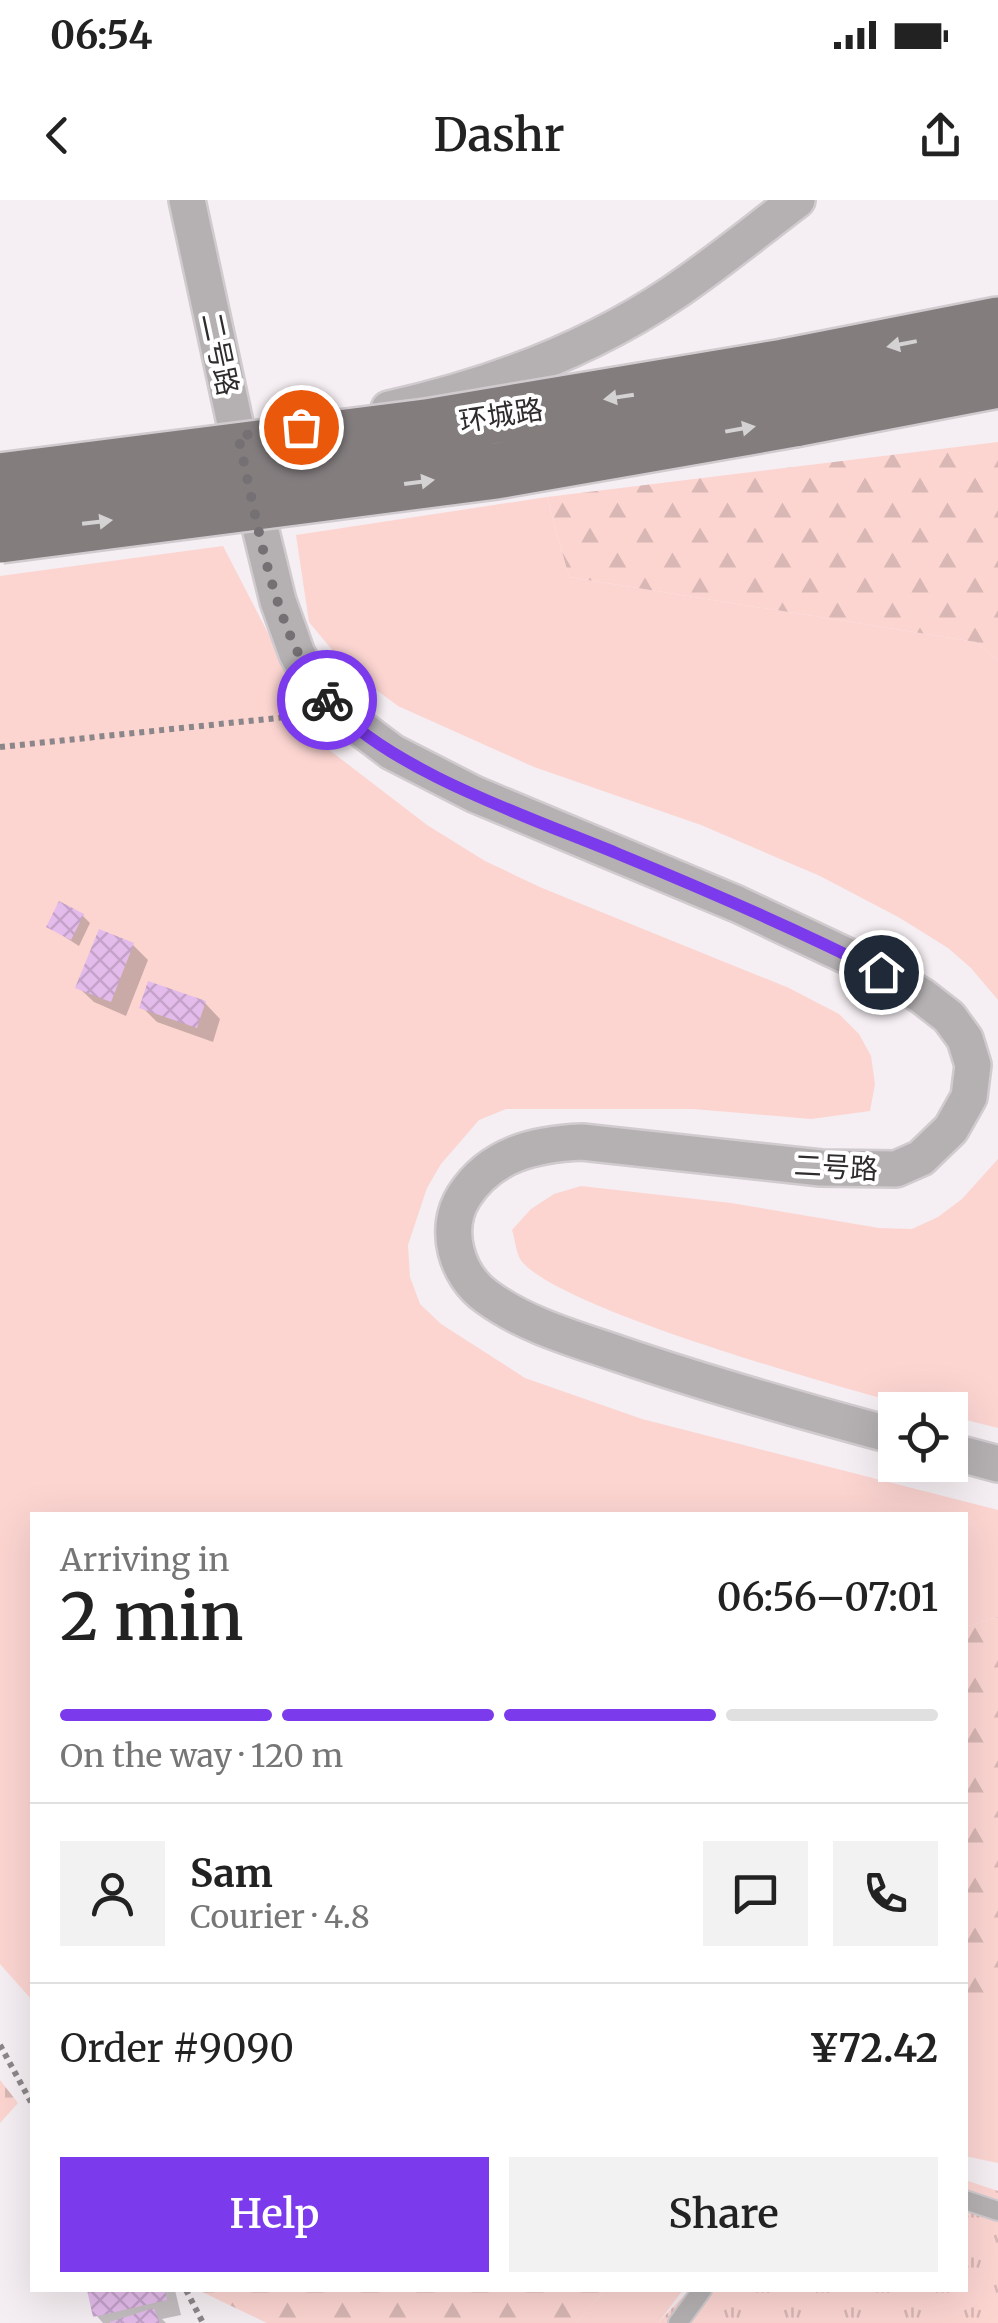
<!DOCTYPE html>
<meta charset="utf-8">
<style>
body{margin:0;font-family:Merriweather,"Noto Sans SC",serif;background:#f2f2f2;color:#222;height:100vh;display:flex;flex-direction:column;font-size:38px;white-space:nowrap}
*{box-sizing:border-box;margin:0}
p{font-size:32px;color:#767676}
.icon{flex:none;width:55px;height:55px;fill:none;stroke:currentColor;stroke-width:2;stroke-linecap:round;stroke-linejoin:round}
.map{position:relative;flex:1;overflow:hidden}
.panel{position:absolute;left:30px;top:1312px;width:938px;height:780px;display:flex;flex-direction:column;background:#fff;border-radius:0px;box-shadow:0 10px 40px #0002}
.panel>*{flex:none}
.buttons{position:absolute;left:878px;top:1192px;display:grid;gap:20px}
.buttons a{display:grid;place-items:center;width:90px;height:90px;border-radius:0px;background:#fff;box-shadow:0 10px 40px #0002;font-size:50px}
.pin{position:absolute;display:grid;place-items:center;width:85px;height:85px;color:#fff;margin:-42px;border:5px solid #fff;border-radius:50%;box-shadow:0 2px 10px #0007}
.courier{position:absolute;display:grid;place-items:center;width:100px;height:100px;margin:-50px;border:8px solid #7c3aed;border-radius:50%;background:#fff;color:#222;box-shadow:0 2px 12px #0007}
.headline em{font-style:normal;font-weight:600}
.headline div{display:flex;flex-direction:column-reverse}
.headline{display:flex;align-items:center;justify-content:space-between;height:170px;padding:0 30px}
h1{font-size:65px;font-weight:600;line-height:75px}
.bar{display:grid;grid-template-columns:repeat(4,1fr);gap:15px 10px;align-content:center;height:120px;padding:0 30px}
.bar i{height:12px;border-radius:8px;background:#e0e0e0}
.bar .selected{background:#7c3aed}
.bar p{grid-column:span 4}
.line{display:flex;align-items:center;gap:25px;padding:0 30px;border-top:2px solid #e0e0e0}
.line div{flex:1}
.round{display:grid;place-items:center;flex:none;width:105px;height:105px;border-radius:0px;background:#f2f2f2}
.button{display:flex;gap:20px;margin-top:auto;padding:20px 30px}
.button a{flex:1;height:115px;border-radius:0px;background:#7c3aed;color:#fff;font-size:40px;font-weight:600;line-height:115px;text-align:center}
.button a+a{background:#f2f2f2;color:#222}
.status{display:flex;justify-content:space-between;align-items:center;height:70px;padding:0 50px;background:#fff;direction:ltr}
.status svg{height:28px;fill:currentColor}
header{display:flex;justify-content:space-between;align-items:center;height:130px;padding:0 30px;background:#fff;font-size:45px;font-weight:600}
.map>svg:first-child{display:block}
.green{fill:#fcd5d1}
.forest{fill:url(#forest-firs)}
.cemetery{fill:url(#cemetery-stones)}
.park{fill:url(#park-tufts)}
.shadow{fill:#0003}
.building{fill:url(#building-cross-hatch)}
.lines{fill:none;stroke-linecap:round;stroke-linejoin:round}
.lane-casing{stroke:#d1cbcf;stroke-width:22}
.street-casing{stroke:#d1cbcf;stroke-width:40}
.primary-casing{stroke:#d1cbcf;stroke-width:60}
.path{stroke:#8b8689;stroke-width:6;stroke-dasharray:5 5;stroke-linecap:butt}
.lane{stroke:#b5b1b2;stroke-width:18}
.street{stroke:#b5b1b2;stroke-width:35}
.primary{stroke:#837d7e;stroke-width:55}
.primary-bridge-casing{stroke:#d1cbcf;stroke-width:60;stroke-linecap:butt}
.primary-bridge{stroke:#837d7e;stroke-width:55}
.oneway{fill:#d4d2d2}
.done{stroke:#747073;stroke-width:10;stroke-dasharray:0 18}
.route{stroke:#7c3aed;stroke-width:12}
.labels{text-anchor:middle;stroke-width:8;stroke-linejoin:round;paint-order:stroke}
.street-label{font-size:28px;fill:#2f2c2e;stroke:#fff}
</style>
<div class="status"><b>06:54</b><svg viewBox="0 0 49 12"><path d="M0 12V9h3v3zM5 12V6h3v6zM10 12V3h3v9zM15 12V0h3v12zM26 1h20v11H26zM47 4h2v5h-2z"/></svg></div>
<header><svg class="icon" aria-label="back" viewBox="0 0 24 24"><path d="M15 5l-7 7 7 7"/></svg>Dashr<svg class="icon" aria-label="share" viewBox="0 0 24 24"><path d="M12 15V3M7 8l5-5 5 5M5 13v7h14v-7"/></svg></header>
<div class="map">
<svg width="998" height="2123" viewBox="0 0 998 2123">
<defs>
<pattern id="forest-firs" width="22" height="20" patternUnits="userSpaceOnUse" patternTransform="scale(2.5)"><rect width="22" height="20" fill="#fcd5d1"/><path d="M5 1l3.5 6h-7zM16 11l3.5 6h-7z" fill="#d8b7b4"/></pattern>
<pattern id="cemetery-stones" width="16" height="16" patternUnits="userSpaceOnUse" patternTransform="scale(2.5)"><rect width="16" height="16" fill="#fcd5d1"/><path d="M2 7V4a2 2 0 0 1 4 0v3zM10 15v-3a2 2 0 0 1 4 0v3z" fill="#d8b7b4"/></pattern>
<pattern id="park-tufts" width="24" height="20" patternUnits="userSpaceOnUse" patternTransform="scale(2.5)"><rect width="24" height="20" fill="#fcd5d1"/><path d="M3 7l-1-3M5 7V3M7 7l1-3M15 17l-1-3M17 17v-4M19 17l1-3" fill="none" stroke="#d8b7b4"/></pattern>
<pattern id="building-cross-hatch" width="8" height="8" patternUnits="userSpaceOnUse" patternTransform="scale(2.5)"><rect width="8" height="8" fill="#e4bceb"/><path d="M0 0l8 8M0 8l8-8" fill="none" stroke="#c4a2ca"/></pattern>
</defs>
<rect width="100%" height="100%" fill="#f5eef2"/>
<path class="green" d="M547,297l22,80 407,65 22,19v339l-27,-32 -23,-20 -48,-30 -80,-42 -119,-51 -167,-58 -136,-61 -51,-38 -38,-46 -13,-87z
M223,346l105,203 99,76 58,36 57,27 247,100 50,26 20,20 12,22 4,28 -5,27 -59,8 -118,-10h-187l-27,11 -38,44 -14,24 -19,57 2,32 10,27 21,20 84,54 117,41 356,91v107l-33,10v-112h-933v485l-32,-36v-1388z
M998,959v269l-48,-12v-6h-25c-69,-18 -371,-101 -405,-151 -4,-7 -5,-20 -8,-29l19,-21 23,-15 27,-8 150,17 148,25 33,1 26,-12 24,-18z
M981,1803l17,2v158l-33,-7v-150z
M605,2090h78l-25,33h-82z"/>
<path class="forest" d="M998,242v219l-22,-19 -407,-65 -22,-80z
M998,1417v388l-33,1v-379z
M198,2090h407l-29,33h-309z"/>
<path class="cemetery" d="M0,1880l18,23 -18,20z"/>
<path class="park" d="M965,1980l33,11v132h-340l31,-33h276z"/>
<path class="shadow" d="M83,716l7,7 -11,23 -30,-19z
M133,745l15,15 -22,56 -32,-14 -16,-15z
M205,803l15,16 -7,23 -56,-20 -15,-15z
M90,2090h85l6,25 -19,4 4,4h-63l-7,-8z"/>
<path class="building" d="M59,701l25,13 -13,26 -25,-13z
M99,729l35,14 -23,59 -36,-14z
M148,781l58,20 -9,27 -58,-20z
M87,2090h78l2,10 -74,17z
M154,2108l6,15h-50v-1z"/>
<g class="lines">
<defs>
<path id="lane" d="M965,2000l33,11
M678,2123l24,-33"/>
<path id="street" d="M187,0l51,237 40,164 19,53 16,28 22,27 57,43 82,42 263,110 144,68 41,24 27,21 16,22 8,26 -4,32 -18,32 -30,29 -25,11 -75,-1 -239,-26c-47,2 -91,12 -118,54 -21,33 -8,79 23,101 38,28 88,42 132,57 91,31 183,57 276,82
M389,209c99,-22 199,-59 284,-116 43,-29 83,-62 124,-93
M950,1251l48,13"/>
<path id="primary" d="M784,167l214,-42
M794,219l204,-39"/>
</defs>
<use href="#lane" class="lane-casing"/>
<use href="#street" class="street-casing"/>
<use href="#primary" class="primary-casing"/>
<path class="path" d="M0,547l287,-30 9,-3
M0,1845l32,59
M186,2090l17,33"/>
<use href="#lane" class="lane"/>
<use href="#street" class="street"/>
<use href="#primary" class="primary"/>
<defs>
<path id="primary-bridge" d="M0,281l426,-54 358,-60
M0,335l496,-64 298,-52"/>
</defs>
<use href="#primary-bridge" class="primary-bridge-casing"/>
<use href="#primary-bridge" class="primary-bridge"/>
</g>
<defs><path id="oneway-solid" d="M-6-.8H1V-3.2L6.5 0L1 3.2V.8H-6Z" transform="scale(2.5)"/></defs>
<g class="oneway">
<use href="#oneway-solid" transform="translate(902 144) rotate(169)"/>
<use href="#oneway-solid" transform="translate(619 197) rotate(171)"/>
<use href="#oneway-solid" transform="translate(740 229) rotate(-10)"/>
<use href="#oneway-solid" transform="translate(419 282) rotate(-8)"/>
<use href="#oneway-solid" transform="translate(97 322) rotate(-7)"/>
</g>
<g class="lines">
<path class="done" d="M301,227l-63,9c20,86 34,194 89,264"/>
<path class="route" d="M327,500c61,70 202,117 289,153 90,37 178,75 265,119"/>
</g>
<g class="labels">
<g class="street-label">
<text transform="translate(220 154) rotate(78)" y="10">二号路</text>
<text transform="translate(501 215) rotate(-9)" y="10">环城路</text>
<text transform="translate(836 967) rotate(3)" y="10">二号路</text>
</g>
</g>
</svg>
<div class="buttons">
<a><svg class="icon" aria-label="locate" viewBox="0 0 24 24"><circle cx="12" cy="12" r="6"/><path d="M12 2v4M12 18v4M2 12h4M18 12h4"/></svg></a>
</div>
<div class="pin" style="left:301px;top:227px;background:#ea580c"><svg class="icon" aria-label="bag" viewBox="0 0 24 24"><path d="M5 8h14l-1 12H6zM9 8a3 3 0 0 1 6 0"/></svg></div>
<div class="pin" style="left:881px;top:772px;background:#1f2937"><svg class="icon" aria-label="home" viewBox="0 0 24 24"><path d="M3 11l9-7 9 7M6 9v11h12V9"/></svg></div>
<div class="courier" style="left:327px;top:500px"><svg class="icon" aria-label="bike" viewBox="0 0 24 24"><circle cx="6" cy="16" r="4"/><circle cx="18" cy="16" r="4"/><path d="M6 16l4-8h5l3 8M10 8l3 8H6M13 5h3"/></svg></div>
<section class="panel">
<div class="headline"><div><h1>2 min</h1><p>Arriving in</p></div><em>06:56–07:01</em></div>
<div class="bar"><i class="selected"></i><i class="selected"></i><i class="selected"></i><i></i><p>On the way · 120 m</p></div>
<div class="line" style="height:180px"><a class="round"><svg class="icon" aria-label="person" viewBox="0 0 24 24"><circle cx="12" cy="8" r="4"/><path d="M4 21q1-7 8-7t8 7"/></svg></a><div><b>Sam</b><p>Courier · 4.8</p></div><a class="round"><svg class="icon" aria-label="chat" viewBox="0 0 24 24"><path d="M4 5h16v11H9l-5 4z"/></svg></a><a class="round"><svg class="icon" aria-label="phone" viewBox="0 0 24 24"><path d="M5 4h4l2 5-3 2q2 4 5 5l2-3 5 2v4C11 20 4 13 5 4z"/></svg></a></div>
<div class="line" style="height:130px"><div>Order #9090</div><b>¥72.42</b></div>
<div class="button"><a>Help</a><a>Share</a></div>
</section>
</div>
